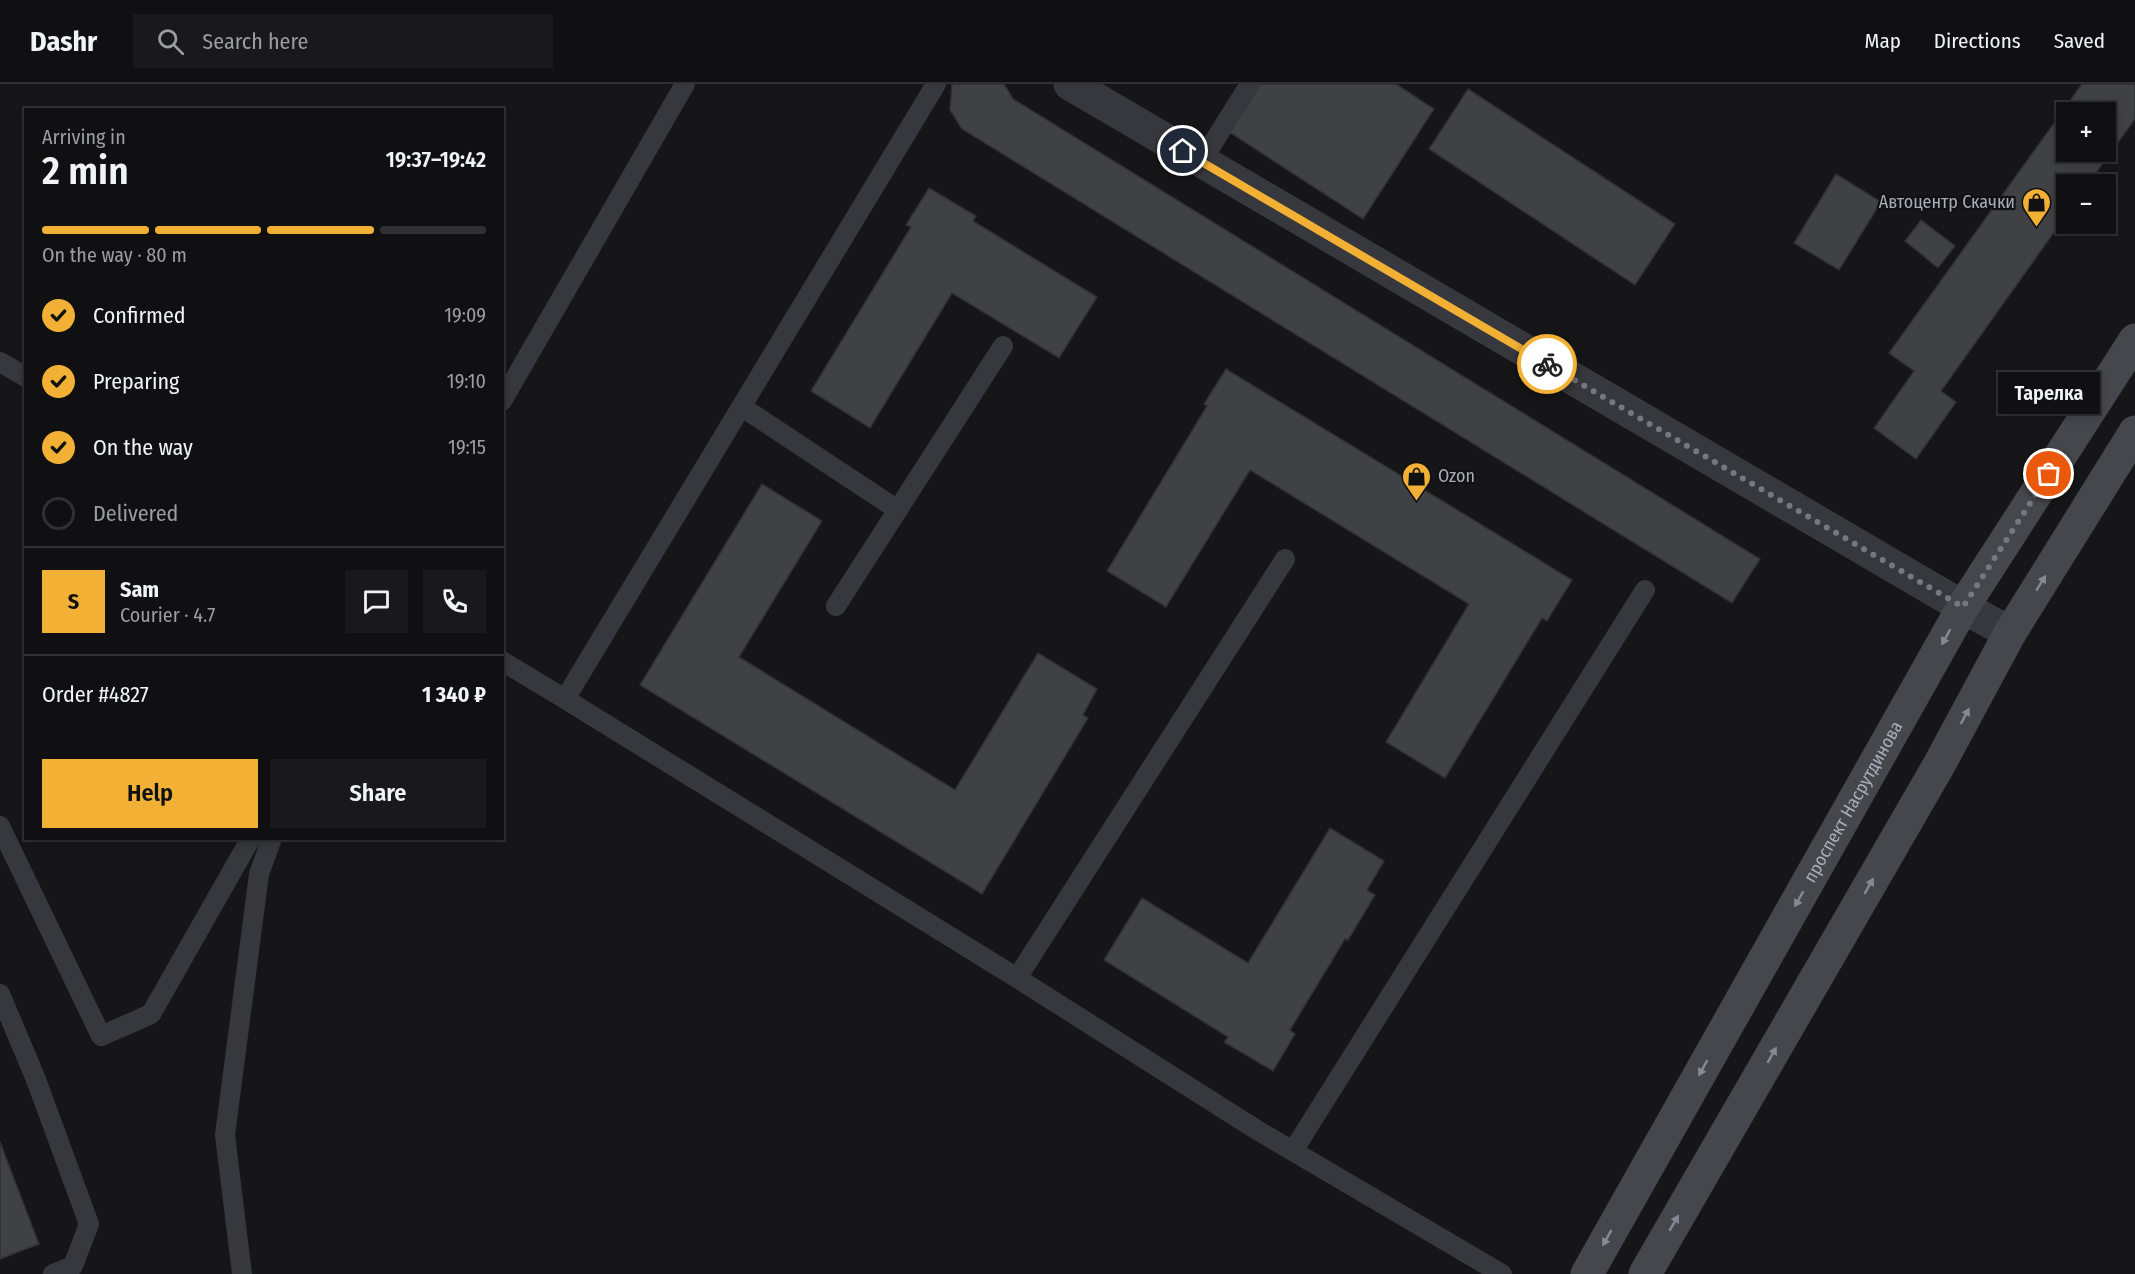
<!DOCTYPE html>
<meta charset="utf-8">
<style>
body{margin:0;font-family:"Fira Sans Condensed",sans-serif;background:#19191b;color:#f1f3f6;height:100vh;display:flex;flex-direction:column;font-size:22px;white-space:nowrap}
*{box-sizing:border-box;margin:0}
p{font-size:20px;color:#9c9d9f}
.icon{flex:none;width:33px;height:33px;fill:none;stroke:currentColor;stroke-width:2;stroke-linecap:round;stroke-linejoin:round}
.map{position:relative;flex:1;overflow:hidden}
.details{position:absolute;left:24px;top:24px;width:480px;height:732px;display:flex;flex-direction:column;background:#101012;border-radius:0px;box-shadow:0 3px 9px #0003,0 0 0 2px #303032}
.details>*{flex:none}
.buttons{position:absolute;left:2056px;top:18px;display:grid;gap:12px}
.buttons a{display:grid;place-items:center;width:60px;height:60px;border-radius:0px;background:#101012;box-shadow:0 3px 9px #0003,0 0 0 2px #303032;font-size:30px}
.pin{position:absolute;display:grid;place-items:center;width:51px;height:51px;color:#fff;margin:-26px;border:3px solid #fff;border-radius:50%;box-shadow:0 2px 6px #0007}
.courier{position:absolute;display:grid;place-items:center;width:60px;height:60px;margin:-30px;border:4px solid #f2b134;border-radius:50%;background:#fff;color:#222;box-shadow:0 2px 8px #0007}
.bubble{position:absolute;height:42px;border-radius:0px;background:#101012;box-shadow:0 3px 9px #0003,0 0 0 2px #303032;font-size:20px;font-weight:600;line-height:42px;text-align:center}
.overview em{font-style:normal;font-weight:600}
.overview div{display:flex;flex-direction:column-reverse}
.overview{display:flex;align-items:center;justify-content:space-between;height:102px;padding:0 18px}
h1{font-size:39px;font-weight:600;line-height:45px}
.bar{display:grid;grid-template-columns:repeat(4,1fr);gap:9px 6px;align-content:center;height:72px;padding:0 18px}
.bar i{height:8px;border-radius:4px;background:#303032}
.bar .current{background:#f2b134}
.bar p{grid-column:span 4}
.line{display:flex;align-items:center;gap:15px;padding:0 18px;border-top:2px solid #303032}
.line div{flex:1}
.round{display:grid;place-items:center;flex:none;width:63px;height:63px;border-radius:0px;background:#19191b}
ol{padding:0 18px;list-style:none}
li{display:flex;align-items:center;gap:18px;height:66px}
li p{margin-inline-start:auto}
li .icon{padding:6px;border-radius:50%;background:#f2b134;color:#111;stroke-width:4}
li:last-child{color:#9c9d9f}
li i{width:33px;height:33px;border:3px solid #303032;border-radius:50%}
.action{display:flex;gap:12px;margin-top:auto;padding:12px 18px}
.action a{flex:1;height:69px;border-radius:0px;background:#f2b134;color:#111;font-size:24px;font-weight:600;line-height:69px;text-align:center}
.action a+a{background:#19191b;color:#f1f3f6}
header{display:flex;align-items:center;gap:36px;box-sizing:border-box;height:84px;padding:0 30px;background:#101012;border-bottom:2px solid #303032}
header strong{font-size:28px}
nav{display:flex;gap:33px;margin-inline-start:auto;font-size:21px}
.search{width:420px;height:54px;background:#19191b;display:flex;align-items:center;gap:15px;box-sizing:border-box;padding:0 21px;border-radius:0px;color:#9c9d9f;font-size:22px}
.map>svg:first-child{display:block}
.building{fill:#404145;stroke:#303034;stroke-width:1.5;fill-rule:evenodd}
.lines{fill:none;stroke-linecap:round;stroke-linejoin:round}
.service{stroke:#37383d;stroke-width:20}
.tertiary{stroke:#37383d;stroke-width:33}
.secondary{stroke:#45474d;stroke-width:33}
.oneway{fill:#858993}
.done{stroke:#757880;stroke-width:6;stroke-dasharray:0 10.8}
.route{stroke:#f2b134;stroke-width:8}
.labels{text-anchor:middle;stroke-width:4.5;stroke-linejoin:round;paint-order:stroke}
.poi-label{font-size:18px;fill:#a8adb8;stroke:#111113;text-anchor:end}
.street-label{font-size:18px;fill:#a8adb8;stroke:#111113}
</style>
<header>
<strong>Dashr</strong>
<div class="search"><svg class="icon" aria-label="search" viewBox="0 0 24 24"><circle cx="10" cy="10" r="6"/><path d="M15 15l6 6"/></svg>Search here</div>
<nav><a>Map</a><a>Directions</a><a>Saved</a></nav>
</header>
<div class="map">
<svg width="2135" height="1190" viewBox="0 0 2135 1190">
<rect width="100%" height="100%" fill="#161618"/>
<path class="building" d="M952,0h52l9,15 747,460 -28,44 -770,-474 -12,-19z
M1252,0h144l38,25 -71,110 -140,-91z
M2082,0h53v35l-47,65h-21v30l-126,177 15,11 -40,57 -42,-31 40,-57 -25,-18zM2067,28h39v40h-39z
M1468,5l207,135 -40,61 -206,-136z
M1836,90l45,28 -42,68 -45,-27z
M929,104l47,28 -3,5 124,76 -38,61 -107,-65 -82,135 -59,-37 100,-164 -5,-2z
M1921,136l34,26 -17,22 -33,-27z
M1226,285l346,211 -25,41 -5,-3 -97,160 -59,-36 83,-138 -219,-134 -84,137 -59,-36 100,-165 -3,-2z
M762,400l60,37 -83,136 216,133 83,-137 59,36 -14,26 5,3 -106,176 -342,-209z
M1330,744l54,33 -17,29 8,5 -27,45 -3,-1 -55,91 5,4 -22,37 -49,-29 4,-5 -124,-77 38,-62 106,65z
M0,1058l39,102 -39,15z"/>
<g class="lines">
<path class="service" d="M936,0l-371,615 452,279 240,152 245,144
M1201,78l49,-78
M0,278l26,15
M502,317l183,-317
M742,323l156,103
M836,522l167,-260
M502,577l63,38
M0,742l101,210 50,-22 100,-176
M1017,894l268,-419
M0,910l35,83 54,147 -16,42 -20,8
M1293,1067l352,-561
M242,1190l-17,-139 34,-261 13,-36"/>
<path class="tertiary" d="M1070,0l893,523 47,26"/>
<g class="secondary">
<path id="s1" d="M1587,1190l376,-667 172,-267"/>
<path d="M1645,1190l294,-509 71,-132 125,-201"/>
</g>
</g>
<defs><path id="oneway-solid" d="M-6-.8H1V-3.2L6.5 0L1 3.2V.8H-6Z" transform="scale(1.5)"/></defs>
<g class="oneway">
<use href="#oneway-solid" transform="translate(2041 499) rotate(-58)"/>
<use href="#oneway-solid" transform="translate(1946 553) rotate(119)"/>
<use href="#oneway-solid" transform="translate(1965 632) rotate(-62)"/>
<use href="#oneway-solid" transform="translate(1869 802) rotate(-60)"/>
<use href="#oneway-solid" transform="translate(1799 815) rotate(119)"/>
<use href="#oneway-solid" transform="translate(1772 971) rotate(-60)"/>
<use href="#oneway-solid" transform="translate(1703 984) rotate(119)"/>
<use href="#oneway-solid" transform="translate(1674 1139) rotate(-60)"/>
<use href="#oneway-solid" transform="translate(1607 1154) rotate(119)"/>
</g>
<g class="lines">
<path class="done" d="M1547,280l416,243 86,-133"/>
<path class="route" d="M1183,67l364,213"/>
</g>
<defs>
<symbol id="shop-pin" viewBox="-11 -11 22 30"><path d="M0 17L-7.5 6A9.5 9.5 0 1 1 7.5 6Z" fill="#f2b134" stroke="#111113"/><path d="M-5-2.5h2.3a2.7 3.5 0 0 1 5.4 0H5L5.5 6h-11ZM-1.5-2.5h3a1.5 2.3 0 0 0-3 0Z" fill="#111"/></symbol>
</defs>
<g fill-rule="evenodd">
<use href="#shop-pin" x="2020" y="102" width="33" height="45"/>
<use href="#shop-pin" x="1400" y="376" width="33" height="45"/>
</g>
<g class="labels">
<g class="poi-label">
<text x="2015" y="124">Автоцентр Скачки</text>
<text x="1438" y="398" text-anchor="start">Ozon</text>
</g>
<g class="street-label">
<text dy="6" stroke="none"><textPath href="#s1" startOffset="542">проспект Насрутдинова</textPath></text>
</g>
</g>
</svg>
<div class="buttons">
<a>+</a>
<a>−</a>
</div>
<div class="pin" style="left:2049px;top:390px;background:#ea580c"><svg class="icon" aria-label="bag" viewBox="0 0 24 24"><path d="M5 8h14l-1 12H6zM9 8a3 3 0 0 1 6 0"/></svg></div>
<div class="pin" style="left:1183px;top:67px;background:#1f2937"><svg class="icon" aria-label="home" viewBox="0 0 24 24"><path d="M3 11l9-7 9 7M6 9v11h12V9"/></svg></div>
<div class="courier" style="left:1547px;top:280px"><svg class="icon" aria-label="bike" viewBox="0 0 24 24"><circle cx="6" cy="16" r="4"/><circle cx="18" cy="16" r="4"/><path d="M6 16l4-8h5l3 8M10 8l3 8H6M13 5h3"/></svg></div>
<div class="bubble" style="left:1998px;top:288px;width:102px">Тарелка</div>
<section class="details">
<div class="overview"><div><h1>2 min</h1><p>Arriving in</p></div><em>19:37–19:42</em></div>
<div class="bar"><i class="current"></i><i class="current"></i><i class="current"></i><i></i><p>On the way · 80 m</p></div>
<ol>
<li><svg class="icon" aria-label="check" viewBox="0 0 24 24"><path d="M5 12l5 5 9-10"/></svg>Confirmed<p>19:09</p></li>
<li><svg class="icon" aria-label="check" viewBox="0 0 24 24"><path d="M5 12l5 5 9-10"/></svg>Preparing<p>19:10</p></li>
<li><svg class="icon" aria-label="check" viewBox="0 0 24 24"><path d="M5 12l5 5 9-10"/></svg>On the way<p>19:15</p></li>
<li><i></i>Delivered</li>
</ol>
<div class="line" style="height:108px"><b class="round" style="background:#f2b134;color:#111">S</b><div><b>Sam</b><p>Courier · 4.7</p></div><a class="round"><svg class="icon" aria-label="chat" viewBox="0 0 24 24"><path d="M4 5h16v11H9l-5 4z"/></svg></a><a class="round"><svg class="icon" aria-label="phone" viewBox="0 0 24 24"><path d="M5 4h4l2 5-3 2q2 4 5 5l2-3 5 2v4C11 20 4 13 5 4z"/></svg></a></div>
<div class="line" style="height:78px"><div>Order #4827</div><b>1 340 ₽</b></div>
<div class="action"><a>Help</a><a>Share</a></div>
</section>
</div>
